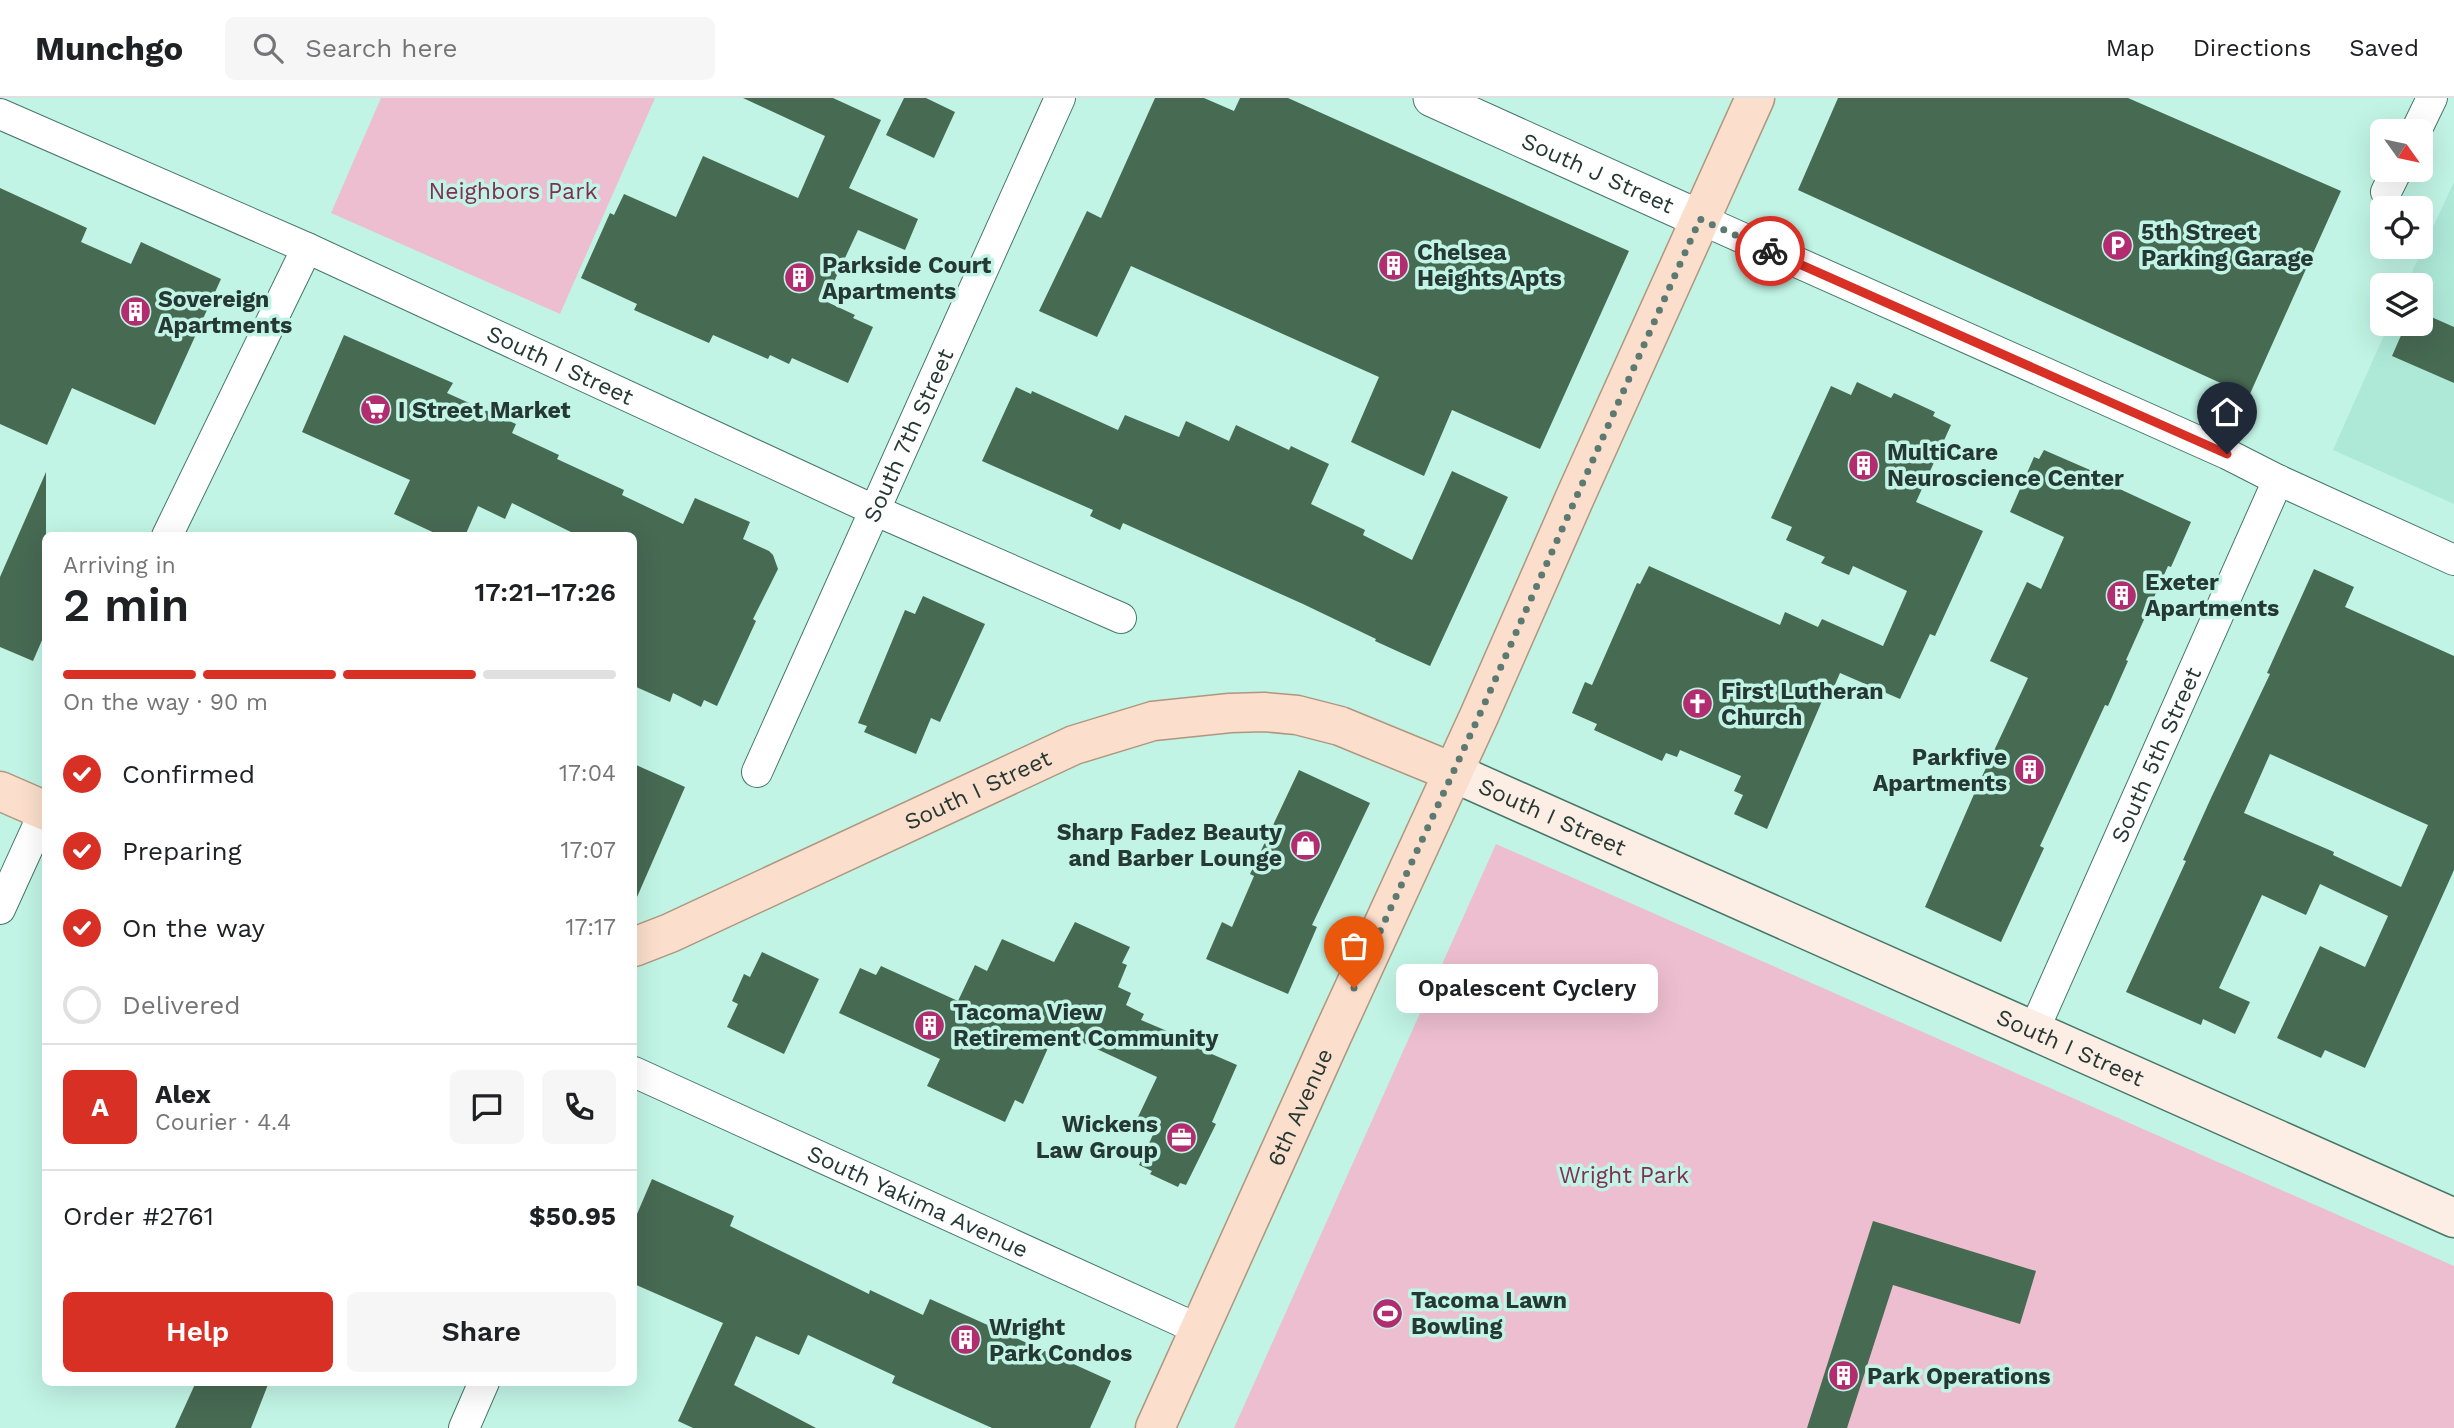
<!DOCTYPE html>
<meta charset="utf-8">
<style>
body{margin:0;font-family:"Work Sans",sans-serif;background:#f6f6f6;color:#202124;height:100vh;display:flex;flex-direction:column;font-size:26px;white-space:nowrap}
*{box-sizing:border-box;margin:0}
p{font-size:23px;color:#757577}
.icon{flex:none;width:38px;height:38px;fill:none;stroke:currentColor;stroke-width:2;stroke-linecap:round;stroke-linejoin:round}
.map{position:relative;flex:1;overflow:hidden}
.side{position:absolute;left:42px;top:434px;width:595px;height:854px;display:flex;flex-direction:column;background:#fff;border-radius:10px;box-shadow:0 7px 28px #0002}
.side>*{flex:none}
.needle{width:46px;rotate:123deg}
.tools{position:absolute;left:2370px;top:21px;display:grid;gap:14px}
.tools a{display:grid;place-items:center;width:63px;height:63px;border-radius:10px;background:#fff;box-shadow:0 7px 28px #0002;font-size:35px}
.pin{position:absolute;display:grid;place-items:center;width:60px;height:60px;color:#fff;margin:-72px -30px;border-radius:50% 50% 50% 0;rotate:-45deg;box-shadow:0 0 7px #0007}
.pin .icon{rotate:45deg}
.courier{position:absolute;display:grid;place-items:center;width:70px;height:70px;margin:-35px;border:5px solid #d93025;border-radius:50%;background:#fff;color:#222;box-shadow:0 2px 9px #0007}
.bubble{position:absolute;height:49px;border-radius:10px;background:#fff;box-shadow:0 7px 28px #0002;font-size:23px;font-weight:600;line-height:49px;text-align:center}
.headline em{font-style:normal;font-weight:600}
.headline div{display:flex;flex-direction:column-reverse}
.headline{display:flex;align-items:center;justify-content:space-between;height:119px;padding:0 21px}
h1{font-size:46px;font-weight:600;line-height:52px}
.bar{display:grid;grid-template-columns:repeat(4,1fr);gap:10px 7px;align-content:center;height:84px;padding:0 21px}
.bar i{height:9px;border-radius:5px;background:#e0e0e0}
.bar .selected{background:#d93025}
.bar p{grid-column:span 4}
.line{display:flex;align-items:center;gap:18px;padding:0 21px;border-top:2px solid #e0e0e0}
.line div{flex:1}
.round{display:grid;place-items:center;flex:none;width:74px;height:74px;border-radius:10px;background:#f6f6f6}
ol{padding:0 21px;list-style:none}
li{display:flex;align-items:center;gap:21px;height:77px}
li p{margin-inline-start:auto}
li .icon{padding:7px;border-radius:50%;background:#d93025;color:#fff;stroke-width:4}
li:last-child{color:#757577}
li i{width:38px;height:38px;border:4px solid #e0e0e0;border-radius:50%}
.action{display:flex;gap:14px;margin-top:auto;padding:14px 21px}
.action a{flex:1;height:80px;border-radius:10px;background:#d93025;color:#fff;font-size:28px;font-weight:600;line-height:80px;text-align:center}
.action a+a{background:#f6f6f6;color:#202124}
header{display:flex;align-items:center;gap:42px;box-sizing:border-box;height:98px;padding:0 35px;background:#fff;border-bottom:2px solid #e0e0e0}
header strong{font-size:33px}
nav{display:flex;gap:38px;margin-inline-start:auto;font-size:24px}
.search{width:490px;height:63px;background:#f6f6f6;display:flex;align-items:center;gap:18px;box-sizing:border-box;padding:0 24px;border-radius:10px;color:#757577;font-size:26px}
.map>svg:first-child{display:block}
.built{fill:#aee9d8}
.green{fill:#edbecf}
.building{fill:#476a53;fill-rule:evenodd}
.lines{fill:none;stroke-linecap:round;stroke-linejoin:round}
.minor-casing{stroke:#48776a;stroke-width:32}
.tertiary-casing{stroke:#48776a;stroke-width:39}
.secondary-casing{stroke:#48776a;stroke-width:41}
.primary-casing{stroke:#af967f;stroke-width:41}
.minor{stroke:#fff;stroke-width:30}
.tertiary{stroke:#fff;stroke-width:37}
.secondary{stroke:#fdeee5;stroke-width:38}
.primary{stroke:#fbdecb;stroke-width:38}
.done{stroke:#5c7a71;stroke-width:7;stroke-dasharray:0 12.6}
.route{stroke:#d93025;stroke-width:9}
.labels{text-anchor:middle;stroke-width:7;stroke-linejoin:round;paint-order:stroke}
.street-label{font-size:23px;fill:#253833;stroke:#c1f4e4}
.park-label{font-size:23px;fill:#802e54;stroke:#c1f4e4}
.poi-label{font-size:23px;font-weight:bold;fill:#253833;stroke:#c1f4e4;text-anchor:start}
</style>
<header>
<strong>Munchgo</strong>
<div class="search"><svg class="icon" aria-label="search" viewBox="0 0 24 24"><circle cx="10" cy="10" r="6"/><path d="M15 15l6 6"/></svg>Search here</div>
<nav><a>Map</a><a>Directions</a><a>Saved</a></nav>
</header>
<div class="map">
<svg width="2454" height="1330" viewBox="0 0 2454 1330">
<rect width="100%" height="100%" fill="#c1f4e4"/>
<path class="built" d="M2454,84v322l-121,-54 56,-126h31v-39h-14z"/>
<path class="green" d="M381,0h274l-95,216 -229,-101z
M1496,746l958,422v162h-1220z"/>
<path class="building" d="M743,0h90l48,22 -32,68 69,31 -13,31 -47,-20 -33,71 30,14 -2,3 20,9 -25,56 -56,-25 -3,6 -19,-9 -2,4 -55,-24 -4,8 -75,-33 3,-6 -56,-26 29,-65 4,2 10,-21 52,23 27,-61 95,42 27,-62z
M904,0h22l29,14 -21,46 -48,-23z
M1155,0h49l30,13 6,-13h48l341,153 -89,198 -88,-39 -28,66 -73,-34 28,-65 -248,-111 -34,71 -58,-26 48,-100 14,7z
M1838,0h290l213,93 -92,205 -451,-206z
M0,90l87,40 -6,14 50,22 10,-22 80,37 -66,146 -83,-37 -25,57 -47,-21z
M2420,214l34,15v56l-62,-27 14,-32h14z
M344,237l109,48 -6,10 69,31 -4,9 47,22 -2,4 67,31 -2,5 61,29 12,-26 55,24 -7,17 26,12 4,4 5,14 -25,50 3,2 -39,85 -13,-6 -3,7 -28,-14 -3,9 -36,-16v-150h-55l-67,-33 -7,16 -27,-13 -13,30h-24l-47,-22 16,-34 -108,-48z
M1857,284l34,16 3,-5 41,19 -2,4 18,9 -35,77 67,29 -48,105 -5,-2 -30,65 -60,-26 -10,23 -5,-2 -58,135 -33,-15 9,-19 -9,-4 7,-15 -61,-26 -3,7 -11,-4 -4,8 -68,-31 3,-6 -25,-11 13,-31 7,3 45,-102 3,1 9,-18 131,59 5,-13 33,15 4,-8 61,27 24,-55 -54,-25 -4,9 -28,-12 4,-6 -39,-17 6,-13 -21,-9 60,-132 20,9z
M1016,289l15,7 1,-3 86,39 7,-15 54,22 7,-16 43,20 7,-16 53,25 2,-4 38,18 -18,40 54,26 -2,5 49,25 40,-89 56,26 -78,169 -55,-25 1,-2 -73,-35 -180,-81 -3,7 -30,-14 3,-6 -111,-49z
M2044,352l69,30 -2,5 80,37 -20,45 -3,-1 -42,94 2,1 -20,45 -3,-1 -65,141 4,2 -43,94 -76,-35 53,-122 50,-107 -38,-17 37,-79 14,7 23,-52 -54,-25 24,-55 5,2z
M46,374v159l-13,30 -33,-14v-70z
M2314,471l40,18 -9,20 109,49v214l-89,198 -40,-18 -4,8 -44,-20 43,-92 45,21 23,-51 -68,-32 -14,31 -44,-20 -43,93 31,14 -15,32 -32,-15 -2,6 -75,-33 60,-131 -3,-1 28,-62 59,-124 -3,-1zM2270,656l158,71 -27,62 -68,-32 1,-3 -90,-39z
M923,498l62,28 -45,98 -9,-4 -15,36 -52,-22 3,-6 -9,-3 47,-113 10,4z
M634,666l51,23 -51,117z
M1299,672l71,33 -58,122 5,2 -29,67 -82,-35 16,-37 10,5 22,-51 -4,-2z
M1075,824l55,25 -8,16 5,2 -9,22 13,6 -5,12 18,9 -3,6 52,22 -2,3 46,20 -25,57 4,2 -30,61 -6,-2 -2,4 -28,-13 2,-3 -13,-6 18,-39 -19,-9 19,-40 -101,-47 -33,74 -8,-4 -10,22 -78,-36 13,-27 -101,-46 21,-45 16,7 5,-9 77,35 17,-36 12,6 15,-32 52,23z
M762,854l57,27 -35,75 -57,-27 11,-23 -6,-3 12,-27 6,3z
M652,1081l82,37 -4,10 139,68 1,-4 53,25 7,-16 181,82 -21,47h-98l-100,-45 3,-7 -87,-41 -9,20 -43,-19 -22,49 82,43h-123l-15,-7 45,-98 -89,-39v-63z
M1873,1123l163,50 -16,53 -127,-39 -46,143h-40z
M196,1284h73l-18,46h-76z"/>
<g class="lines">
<defs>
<g id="minor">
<path id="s1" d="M0,16l307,134 567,262 247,108"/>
<path d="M2416,33l16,-33"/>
<path d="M2386,94l11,-22"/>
<path d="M1700,121l527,235 51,26 176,80"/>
<path d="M167,438l140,-288"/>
<path id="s2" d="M757,674l303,-674"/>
<path d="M0,811l46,-101"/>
<path id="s3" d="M2034,932l244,-550"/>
<path id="s4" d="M634,974l566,258"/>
<path d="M464,1330l20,-46"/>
</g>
<g id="tertiary">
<path id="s5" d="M1432,0l268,121"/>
</g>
<g id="secondary">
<path id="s6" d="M1452,674l1002,446"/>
</g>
<g id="primary">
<path d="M0,693l46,20"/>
<path id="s7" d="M634,849l36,-14 404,-188 79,-24 77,-8 34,-1 33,3 43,11 112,46"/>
<path id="s8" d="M1155,1330l177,-392 147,-320 97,-221 179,-397"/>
</g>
</defs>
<use href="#minor" class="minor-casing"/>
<use href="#tertiary" class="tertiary-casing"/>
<use href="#secondary" class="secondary-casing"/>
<use href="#primary" class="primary-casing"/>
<use href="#minor" class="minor"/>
<use href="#tertiary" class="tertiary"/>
<use href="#secondary" class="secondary"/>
<use href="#primary" class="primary"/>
</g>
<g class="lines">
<path class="done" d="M1354,890l125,-272 221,-497 70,32"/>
<path class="route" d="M1770,153l457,203"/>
</g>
<defs>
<symbol id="parking-disc" viewBox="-11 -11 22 22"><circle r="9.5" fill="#b22c70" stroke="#c1f4e4"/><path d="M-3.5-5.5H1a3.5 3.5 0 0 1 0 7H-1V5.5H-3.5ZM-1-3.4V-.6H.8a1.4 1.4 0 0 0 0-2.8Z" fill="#fff"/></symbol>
<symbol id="building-disc" viewBox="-11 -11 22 22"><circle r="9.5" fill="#b22c70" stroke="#c1f4e4"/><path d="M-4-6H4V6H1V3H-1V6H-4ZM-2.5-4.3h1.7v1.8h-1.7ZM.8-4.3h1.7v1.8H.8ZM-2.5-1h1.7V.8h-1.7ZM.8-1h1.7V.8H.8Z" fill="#fff"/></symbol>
<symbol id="supermarket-disc" viewBox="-11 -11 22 22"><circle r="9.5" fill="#b22c70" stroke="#c1f4e4"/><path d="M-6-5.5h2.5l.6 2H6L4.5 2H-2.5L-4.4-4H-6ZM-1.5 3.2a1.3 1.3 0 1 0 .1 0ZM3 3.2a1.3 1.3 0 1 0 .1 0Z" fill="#fff"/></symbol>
<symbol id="church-disc" viewBox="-11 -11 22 22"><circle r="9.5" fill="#b22c70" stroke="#c1f4e4"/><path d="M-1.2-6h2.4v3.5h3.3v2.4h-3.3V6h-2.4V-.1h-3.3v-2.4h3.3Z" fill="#fff"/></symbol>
<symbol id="shop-disc" viewBox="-11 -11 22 22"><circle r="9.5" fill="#b22c70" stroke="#c1f4e4"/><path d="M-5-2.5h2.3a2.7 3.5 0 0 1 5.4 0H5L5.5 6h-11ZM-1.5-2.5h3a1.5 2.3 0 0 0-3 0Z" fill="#fff"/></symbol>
<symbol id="office-disc" viewBox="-11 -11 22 22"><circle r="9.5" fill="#b22c70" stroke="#c1f4e4"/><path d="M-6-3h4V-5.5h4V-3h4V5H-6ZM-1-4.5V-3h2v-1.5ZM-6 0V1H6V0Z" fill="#fff"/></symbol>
<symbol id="stadium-disc" viewBox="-11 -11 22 22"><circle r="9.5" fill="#b22c70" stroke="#c1f4e4"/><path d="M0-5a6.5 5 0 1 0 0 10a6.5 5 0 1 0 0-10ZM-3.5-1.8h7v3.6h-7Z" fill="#fff"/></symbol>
</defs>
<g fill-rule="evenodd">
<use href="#parking-disc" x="2100" y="130" width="35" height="35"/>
<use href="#building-disc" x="1376" y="150" width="35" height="35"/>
<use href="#building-disc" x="782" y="162" width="35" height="35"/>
<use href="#building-disc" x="118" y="196" width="35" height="35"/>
<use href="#supermarket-disc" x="358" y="294" width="35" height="35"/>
<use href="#building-disc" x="1846" y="350" width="35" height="35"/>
<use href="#building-disc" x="2104" y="480" width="35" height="35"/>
<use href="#church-disc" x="1680" y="588" width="35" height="35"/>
<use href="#building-disc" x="2012" y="654" width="35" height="35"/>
<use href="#shop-disc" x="1288" y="730" width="35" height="35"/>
<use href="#building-disc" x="912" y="910" width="35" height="35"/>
<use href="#office-disc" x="1164" y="1022" width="35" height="35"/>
<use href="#stadium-disc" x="1370" y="1198" width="35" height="35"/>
<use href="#building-disc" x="948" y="1224" width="35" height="35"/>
<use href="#building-disc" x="1826" y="1260" width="35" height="35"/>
</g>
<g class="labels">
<g class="street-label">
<text dy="8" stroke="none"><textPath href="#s5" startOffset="182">South J Street</textPath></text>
<text dy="8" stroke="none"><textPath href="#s1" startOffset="614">South I Street</textPath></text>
<text dy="8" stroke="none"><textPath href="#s2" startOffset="369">South 7th Street</textPath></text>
<text dy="8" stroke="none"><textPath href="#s3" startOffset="301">South 5th Street</textPath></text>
<text dy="8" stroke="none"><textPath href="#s7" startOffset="378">South I Street</textPath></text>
<text dy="8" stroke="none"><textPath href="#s6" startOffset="110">South I Street</textPath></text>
<text dy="8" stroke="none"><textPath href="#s6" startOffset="677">South I Street</textPath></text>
<text dy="8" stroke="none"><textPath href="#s8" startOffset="352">6th Avenue</textPath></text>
<text dy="8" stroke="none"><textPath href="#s4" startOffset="312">South Yakima Avenue</textPath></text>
</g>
<g class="park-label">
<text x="513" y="101">Neighbors Park</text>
<text x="1624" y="1085">Wright Park</text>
</g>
<g class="poi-label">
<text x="2141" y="142">5th Street<tspan x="2141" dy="26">Parking Garage</tspan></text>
<text x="1417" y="162">Chelsea<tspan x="1417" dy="26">Heights Apts</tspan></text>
<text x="822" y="175">Parkside Court<tspan x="822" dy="26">Apartments</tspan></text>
<text x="158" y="209">Sovereign<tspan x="158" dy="26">Apartments</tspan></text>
<text x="398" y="320">I Street Market</text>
<text x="1887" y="362">MultiCare<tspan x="1887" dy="26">Neuroscience Center</tspan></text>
<text x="2145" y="492">Exeter<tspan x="2145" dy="26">Apartments</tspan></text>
<text x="1721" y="601">First Lutheran<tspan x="1721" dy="26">Church</tspan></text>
<text x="2007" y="667" text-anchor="end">Parkfive<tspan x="2007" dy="26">Apartments</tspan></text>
<text x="1282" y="742" text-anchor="end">Sharp Fadez Beauty<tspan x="1282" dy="26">and Barber Lounge</tspan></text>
<text x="953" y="922">Tacoma View<tspan x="953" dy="26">Retirement Community</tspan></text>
<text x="1158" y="1034" text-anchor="end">Wickens<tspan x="1158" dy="26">Law Group</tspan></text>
<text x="1411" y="1210">Tacoma Lawn<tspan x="1411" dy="26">Bowling</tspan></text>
<text x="989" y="1237">Wright<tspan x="989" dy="26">Park Condos</tspan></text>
<text x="1867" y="1286">Park Operations</text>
</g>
</g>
</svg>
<div class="tools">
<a><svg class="needle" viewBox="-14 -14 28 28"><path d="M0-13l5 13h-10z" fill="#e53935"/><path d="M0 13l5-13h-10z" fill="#757577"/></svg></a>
<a><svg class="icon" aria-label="locate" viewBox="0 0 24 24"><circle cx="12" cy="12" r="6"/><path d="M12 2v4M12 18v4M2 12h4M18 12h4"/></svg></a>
<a><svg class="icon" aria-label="layers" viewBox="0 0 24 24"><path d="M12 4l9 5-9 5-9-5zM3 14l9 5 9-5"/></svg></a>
</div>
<div class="pin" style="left:1354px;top:890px;background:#ea580c"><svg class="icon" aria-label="bag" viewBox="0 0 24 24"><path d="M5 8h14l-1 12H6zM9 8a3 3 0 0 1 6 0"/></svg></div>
<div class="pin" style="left:2227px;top:356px;background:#1f2937"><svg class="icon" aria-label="home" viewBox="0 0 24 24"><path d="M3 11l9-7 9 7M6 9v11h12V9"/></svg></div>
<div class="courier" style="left:1770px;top:153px"><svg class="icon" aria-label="bike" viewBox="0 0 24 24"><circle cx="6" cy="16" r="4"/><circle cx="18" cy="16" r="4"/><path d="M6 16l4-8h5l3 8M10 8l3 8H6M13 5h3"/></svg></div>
<div class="bubble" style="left:1396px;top:866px;width:262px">Opalescent Cyclery</div>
<section class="side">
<div class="headline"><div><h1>2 min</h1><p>Arriving in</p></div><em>17:21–17:26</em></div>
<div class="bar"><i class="selected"></i><i class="selected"></i><i class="selected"></i><i></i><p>On the way · 90 m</p></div>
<ol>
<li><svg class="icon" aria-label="check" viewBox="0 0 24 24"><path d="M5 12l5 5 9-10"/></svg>Confirmed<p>17:04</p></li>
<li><svg class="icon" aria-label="check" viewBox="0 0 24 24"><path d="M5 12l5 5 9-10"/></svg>Preparing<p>17:07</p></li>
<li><svg class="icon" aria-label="check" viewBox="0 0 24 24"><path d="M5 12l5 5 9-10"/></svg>On the way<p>17:17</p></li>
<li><i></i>Delivered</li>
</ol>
<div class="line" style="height:126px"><b class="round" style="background:#d93025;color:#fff">A</b><div><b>Alex</b><p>Courier · 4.4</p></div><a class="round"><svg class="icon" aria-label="chat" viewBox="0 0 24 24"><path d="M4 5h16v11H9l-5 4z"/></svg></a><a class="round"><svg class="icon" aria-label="phone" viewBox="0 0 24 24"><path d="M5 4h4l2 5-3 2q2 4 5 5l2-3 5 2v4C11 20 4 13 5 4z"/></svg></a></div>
<div class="line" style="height:91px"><div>Order #2761</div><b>$50.95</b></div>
<div class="action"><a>Help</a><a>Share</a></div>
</section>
</div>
